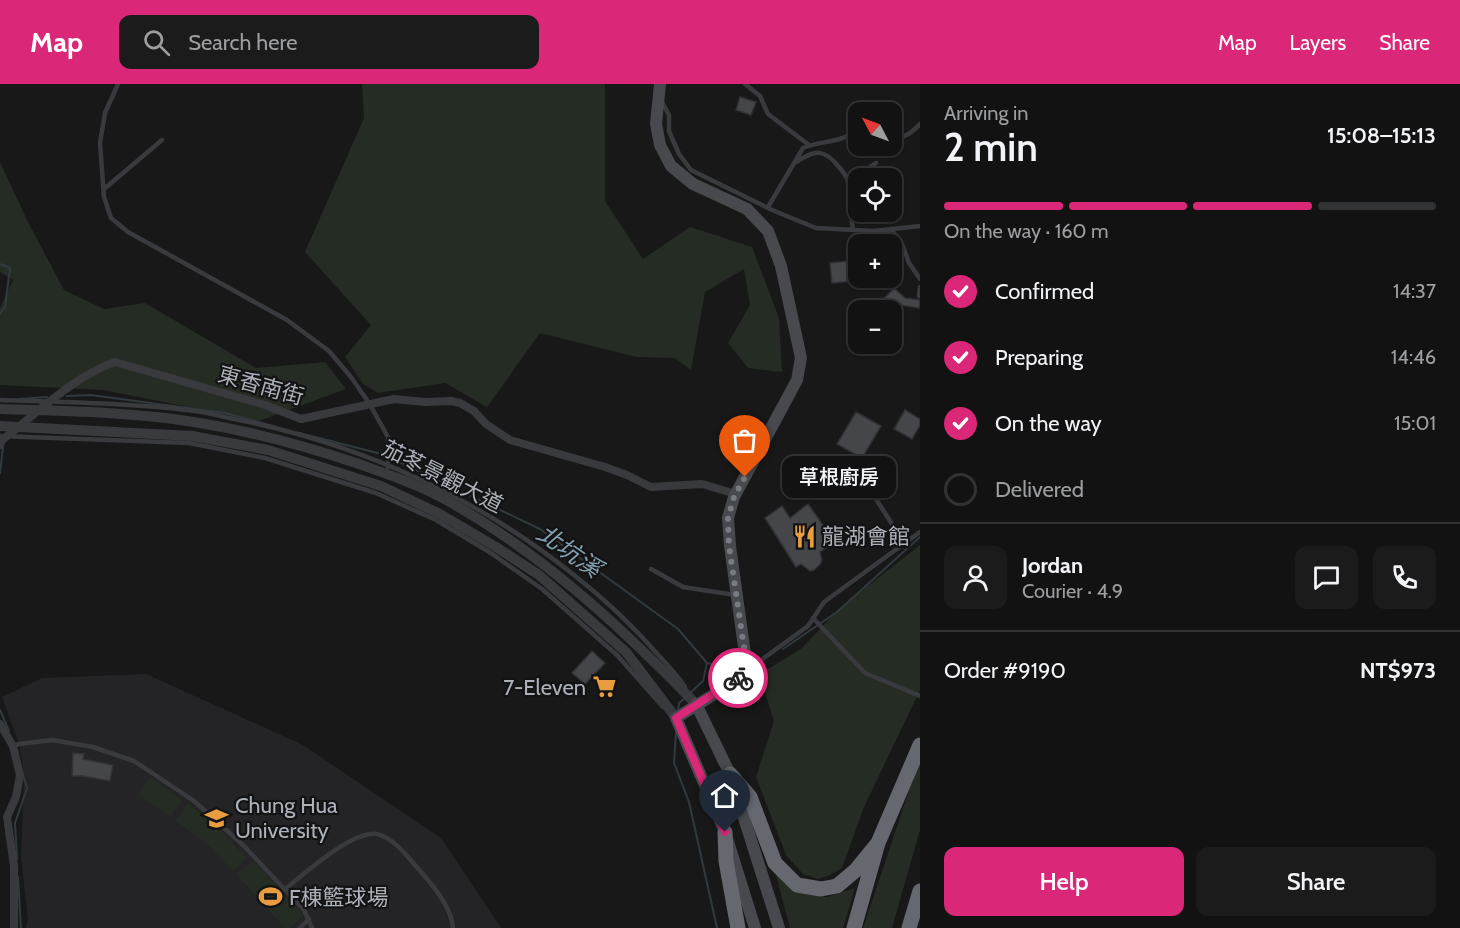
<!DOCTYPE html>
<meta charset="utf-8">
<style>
body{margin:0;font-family:Cabin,"Noto Sans TC",sans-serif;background:#1b1b1c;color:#f1f3f6;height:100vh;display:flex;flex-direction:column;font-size:22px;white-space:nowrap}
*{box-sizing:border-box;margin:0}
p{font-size:20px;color:#9c9ea0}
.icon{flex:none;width:33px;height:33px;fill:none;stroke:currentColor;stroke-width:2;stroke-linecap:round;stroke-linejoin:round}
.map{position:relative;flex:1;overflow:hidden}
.sheet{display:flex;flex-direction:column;background:#121213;width:540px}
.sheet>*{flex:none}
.needle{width:39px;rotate:311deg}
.buttons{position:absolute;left:848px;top:18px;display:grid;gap:12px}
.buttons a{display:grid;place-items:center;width:54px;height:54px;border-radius:12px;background:#121213;box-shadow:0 2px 4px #0004,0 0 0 2px #313233;font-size:30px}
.pin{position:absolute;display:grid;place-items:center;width:51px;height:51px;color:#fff;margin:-62px -26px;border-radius:50% 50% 50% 0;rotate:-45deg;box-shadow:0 0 6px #0007}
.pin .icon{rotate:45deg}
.courier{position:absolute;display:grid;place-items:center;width:60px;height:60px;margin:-30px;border:4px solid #db2777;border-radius:50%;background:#fff;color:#222;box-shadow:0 2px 8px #0007}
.bubble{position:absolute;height:42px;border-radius:12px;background:#121213;box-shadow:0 2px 4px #0004,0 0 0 2px #313233;font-size:20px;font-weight:600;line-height:42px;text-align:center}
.summary em{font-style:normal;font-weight:600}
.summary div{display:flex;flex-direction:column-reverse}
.summary{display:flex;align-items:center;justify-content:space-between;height:102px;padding:0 24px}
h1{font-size:39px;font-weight:600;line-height:45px}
.bar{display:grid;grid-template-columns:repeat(4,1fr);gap:9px 6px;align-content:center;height:72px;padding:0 24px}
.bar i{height:8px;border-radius:4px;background:#313233}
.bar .on{background:#db2777}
.bar p{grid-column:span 4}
.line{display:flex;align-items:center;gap:15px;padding:0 24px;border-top:2px solid #313233}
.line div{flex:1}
.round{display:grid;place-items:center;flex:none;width:63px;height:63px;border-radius:12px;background:#1b1b1c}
ol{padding:0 24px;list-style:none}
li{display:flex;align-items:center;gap:18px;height:66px}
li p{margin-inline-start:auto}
li .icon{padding:6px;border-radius:50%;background:#db2777;color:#fff;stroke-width:4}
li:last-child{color:#9c9ea0}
li i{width:33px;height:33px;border:3px solid #313233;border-radius:50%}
.cta{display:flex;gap:12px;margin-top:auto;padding:12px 24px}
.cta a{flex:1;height:69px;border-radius:12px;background:#db2777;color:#fff;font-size:24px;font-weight:600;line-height:69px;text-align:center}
.cta a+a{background:#1b1b1c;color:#f1f3f6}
header{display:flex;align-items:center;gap:36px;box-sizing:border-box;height:84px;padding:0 30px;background:#db2777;color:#fff}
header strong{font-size:28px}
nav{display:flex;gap:33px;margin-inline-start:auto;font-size:21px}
.search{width:420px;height:54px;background:#1b1b1c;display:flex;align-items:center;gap:15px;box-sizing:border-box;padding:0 21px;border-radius:12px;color:#9c9ea0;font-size:22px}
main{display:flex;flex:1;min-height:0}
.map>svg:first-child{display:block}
.built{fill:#242426}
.green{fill:#242c24}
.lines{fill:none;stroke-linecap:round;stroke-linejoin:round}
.stream{stroke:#303a3f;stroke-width:2}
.building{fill:#454649;stroke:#323235;stroke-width:1.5}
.service{stroke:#393a3e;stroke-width:4.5}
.minor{stroke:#393a3e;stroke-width:8}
.tertiary{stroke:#393a3e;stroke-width:10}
.secondary{stroke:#47494e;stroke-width:12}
.motorway{stroke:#65696f;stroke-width:15}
.done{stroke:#787b81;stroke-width:6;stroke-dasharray:0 10.8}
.route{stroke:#db2777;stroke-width:8}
.labels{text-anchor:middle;stroke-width:4.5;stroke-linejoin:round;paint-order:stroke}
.street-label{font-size:22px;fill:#abb0b9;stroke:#131314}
.poi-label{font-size:22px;fill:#abb0b9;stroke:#131314;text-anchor:start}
.water-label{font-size:24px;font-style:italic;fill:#84a1b1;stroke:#131314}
</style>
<header>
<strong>Map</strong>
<div class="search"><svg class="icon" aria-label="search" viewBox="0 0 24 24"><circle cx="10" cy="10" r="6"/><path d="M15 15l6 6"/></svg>Search here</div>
<nav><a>Map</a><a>Layers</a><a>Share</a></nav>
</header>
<main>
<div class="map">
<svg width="920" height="844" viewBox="0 0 920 844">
<rect width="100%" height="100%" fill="#181819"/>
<path class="built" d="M146,590l157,71 138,93 60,90h-475l2,-9 -7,-61 3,-84 -5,-30 -17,-47 40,-19z"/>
<path class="green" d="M362,0h243v117l38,58 47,-32 62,20 27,71 3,54 -34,-4 -20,-25 22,-38 -6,-36 -39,23 -14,78 -16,-12 -38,-1 -97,-24 -53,74 -42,-24 -67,10 -15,-9 -18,-27 26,-32 -66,-73 59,-134z
M0,78l28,60 36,68 40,19 41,-6 111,65 69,-6 21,27 -87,32 -156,-31 -103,-5v-77l13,-28 -13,-8z
M920,461v145l-56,117 -22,61 -12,7 -12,4 -15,-5 -17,-19 -30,-78 18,-56 -15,-46 43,-27 38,-40z
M920,673v73l-28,98h-29z
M150,693l32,23 -12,17 -32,-23z
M188,719l31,25 28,30 -14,13 -27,-28 -30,-22z
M254,777l50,54 -14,13h-5l-49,-54z
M774,784l43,28 10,1 28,-9 -12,40h-53z"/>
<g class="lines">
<path class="stream" d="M0,180l10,4 -5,39 -5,7
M67,312l24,-1 134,18 52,14
M20,315l27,-2
M300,349l81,21
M389,373l151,72 138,100 29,34 25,6
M0,389l3,-26
M783,565l54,-37 83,-75
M690,609l13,-12 4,-18
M0,626l9,21
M678,628l1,-9 7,-6
M676,649l-2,30 15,39 28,126
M17,775l-2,-36 12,-35 -4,-13
M18,793l3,51"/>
</g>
<path class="building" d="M740,13l16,5 -5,13 -15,-5z
M849,177l2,20 -19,2 -2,-20z
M894,204l11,10 15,2 -1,8 -18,-3 -7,8 -13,-11z
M905,326l15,9v6l-8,14 -18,-10z
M856,328l25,14 -19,32 -25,-14z
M808,420l27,38 -15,10 2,8 -2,4 -6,6 -4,1 -9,-7 -5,3 -31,-49 17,-12 8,12z
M592,567l13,12 -20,21 -13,-11z
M73,669l11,1 -1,5 30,6 -3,16 -28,-5h-10z"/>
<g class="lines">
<path class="service" d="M118,0l-13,29 -5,30 4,54 7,21 17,14 159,88 42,31 22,26 18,26 19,34v30
M745,0l15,12 8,18 41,31
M662,18l7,13v16l10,23 12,16 81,40 44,18 58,3 46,-5
M891,49l7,5c10,-2 15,-7 22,-14
M796,78c19,-12 28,-14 43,5 3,4 7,8 8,12 4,11 4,38 6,51
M848,98l28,-19
M104,105l58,-49
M768,123l35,-59c18,-8 40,-4 55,-20
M891,145l11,15 7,19 11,16
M919,212l1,-9
M0,316c65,2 130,3 195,11 16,2 32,7 49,10 120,25 234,77 330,154 32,25 61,53 88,84 8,9 17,18 23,28
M0,352l189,7 76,15 111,35 60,27 55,33 51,36 75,66 46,52
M847,386l25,23 33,51
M651,485l32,18 52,8
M813,534l52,55 55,23
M745,588l63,-46 16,-24 96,-70
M13,662l6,-2 33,-4 41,7 41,14 60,40 50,45 60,64 8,18
M284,806c19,-15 68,-60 93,-56 18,4 33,26 45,39 13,15 29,34 31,55
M300,844l9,-9"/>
<path class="minor" d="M0,361l2,-5c34,-26 72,-64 113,-78l150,43 36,14 93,-20 31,3 26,-1 9,2 14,8 12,13 24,16 95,27 22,8 24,12 51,-3 34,10
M0,640l13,22 7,29 -4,22 -9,20 7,49v62"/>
<path class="tertiary" d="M0,325c65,2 130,3 194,13 56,9 109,23 162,41 31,11 64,22 92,38 96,54 172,125 248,203
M0,342l192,10 76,14 113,36 59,28 56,33 43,28 87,77 50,66"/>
<path class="secondary" d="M660,0l-4,40 4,21 11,21 22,18 54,25 21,22 13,35 20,92 -4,22 -63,117 -6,21 2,28 15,108 -3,19 -8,9 -58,36 49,114 30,96
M696,620l34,70 49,154"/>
<path class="motorway" d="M730,690l20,23 25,66 22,22 24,4 16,-3 19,-16 22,-27
M725,748l1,29 12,67
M854,844l24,-85 42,-98
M909,844l11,-37"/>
</g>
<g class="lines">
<path class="done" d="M738,594l4,-5 3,-19 -16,-108 -1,-28 6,-21 11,-20"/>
<path class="route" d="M725,748l-49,-114 62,-40"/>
</g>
<defs>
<symbol id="restaurant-bare" viewBox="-9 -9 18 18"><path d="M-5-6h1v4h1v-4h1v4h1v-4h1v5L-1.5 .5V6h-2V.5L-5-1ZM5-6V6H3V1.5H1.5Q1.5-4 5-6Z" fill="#e89d41" stroke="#131314" stroke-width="2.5" paint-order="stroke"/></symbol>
<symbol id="supermarket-bare" viewBox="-9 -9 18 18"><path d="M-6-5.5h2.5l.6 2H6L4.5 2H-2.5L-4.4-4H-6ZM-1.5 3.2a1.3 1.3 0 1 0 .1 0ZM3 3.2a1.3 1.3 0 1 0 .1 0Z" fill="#e89d41" stroke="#131314" stroke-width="2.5" paint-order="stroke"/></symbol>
<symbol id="university-bare" viewBox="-9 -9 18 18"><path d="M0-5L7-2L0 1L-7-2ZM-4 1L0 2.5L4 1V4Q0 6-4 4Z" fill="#e89d41" stroke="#131314" stroke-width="2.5" paint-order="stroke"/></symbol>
<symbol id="stadium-bare" viewBox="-9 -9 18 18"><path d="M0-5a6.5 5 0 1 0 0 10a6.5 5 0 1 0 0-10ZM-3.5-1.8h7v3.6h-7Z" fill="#e89d41" stroke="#131314" stroke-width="2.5" paint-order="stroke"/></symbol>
</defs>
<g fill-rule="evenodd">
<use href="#restaurant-bare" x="788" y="436" width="33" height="33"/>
<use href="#supermarket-bare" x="588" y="586" width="33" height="33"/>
<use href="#university-bare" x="200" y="718" width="33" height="33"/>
<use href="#stadium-bare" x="254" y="796" width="33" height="33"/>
</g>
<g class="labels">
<g class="street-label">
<text transform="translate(261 301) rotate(16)" y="8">東香南街</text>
<text transform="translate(443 392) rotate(27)" y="8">茄苳景觀大道</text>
</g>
<g class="poi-label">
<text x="822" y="460">龍湖會館</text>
<text x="586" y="611" text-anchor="end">7-Eleven</text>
<text x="235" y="729">Chung Hua<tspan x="235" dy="25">University</tspan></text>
<text x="289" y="821">F棟籃球場</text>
</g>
<g class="water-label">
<text transform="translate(569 467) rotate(35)" y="8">北坑溪</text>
</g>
</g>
</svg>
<div class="buttons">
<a><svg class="needle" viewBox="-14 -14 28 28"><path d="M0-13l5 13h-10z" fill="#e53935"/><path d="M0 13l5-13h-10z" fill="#9c9ea0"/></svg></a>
<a><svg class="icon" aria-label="locate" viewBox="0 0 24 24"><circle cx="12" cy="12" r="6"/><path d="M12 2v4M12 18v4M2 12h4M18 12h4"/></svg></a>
<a>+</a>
<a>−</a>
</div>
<div class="pin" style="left:745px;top:393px;background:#ea580c"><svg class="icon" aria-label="bag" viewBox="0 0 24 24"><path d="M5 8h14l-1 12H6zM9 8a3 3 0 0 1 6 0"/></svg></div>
<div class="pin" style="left:725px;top:748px;background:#1f2937"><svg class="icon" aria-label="home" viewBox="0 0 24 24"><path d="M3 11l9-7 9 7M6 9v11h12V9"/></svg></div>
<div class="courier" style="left:738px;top:594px"><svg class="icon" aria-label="bike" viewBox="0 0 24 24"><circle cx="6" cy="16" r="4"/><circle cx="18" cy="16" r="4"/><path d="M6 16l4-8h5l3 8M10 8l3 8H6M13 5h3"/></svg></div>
<div class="bubble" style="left:782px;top:372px;width:114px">草根廚房</div>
</div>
<section class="sheet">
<div class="summary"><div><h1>2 min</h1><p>Arriving in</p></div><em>15:08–15:13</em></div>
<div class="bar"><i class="on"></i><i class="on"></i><i class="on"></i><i></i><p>On the way · 160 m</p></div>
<ol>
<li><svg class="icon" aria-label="check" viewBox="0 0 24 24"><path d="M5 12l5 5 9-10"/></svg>Confirmed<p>14:37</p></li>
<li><svg class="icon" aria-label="check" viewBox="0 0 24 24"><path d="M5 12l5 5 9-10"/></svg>Preparing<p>14:46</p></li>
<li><svg class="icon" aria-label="check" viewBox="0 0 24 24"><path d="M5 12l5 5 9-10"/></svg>On the way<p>15:01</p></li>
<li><i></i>Delivered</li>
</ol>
<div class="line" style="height:108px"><a class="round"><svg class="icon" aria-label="person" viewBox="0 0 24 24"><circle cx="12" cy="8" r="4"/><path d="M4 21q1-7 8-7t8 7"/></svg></a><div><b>Jordan</b><p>Courier · 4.9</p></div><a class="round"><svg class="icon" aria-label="chat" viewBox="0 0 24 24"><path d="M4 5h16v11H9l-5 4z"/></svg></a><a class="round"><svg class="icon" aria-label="phone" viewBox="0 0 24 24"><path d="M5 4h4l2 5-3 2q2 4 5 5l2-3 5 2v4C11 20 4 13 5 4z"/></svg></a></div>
<div class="line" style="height:78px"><div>Order #9190</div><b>NT$973</b></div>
<div class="cta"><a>Help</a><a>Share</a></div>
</section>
</main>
